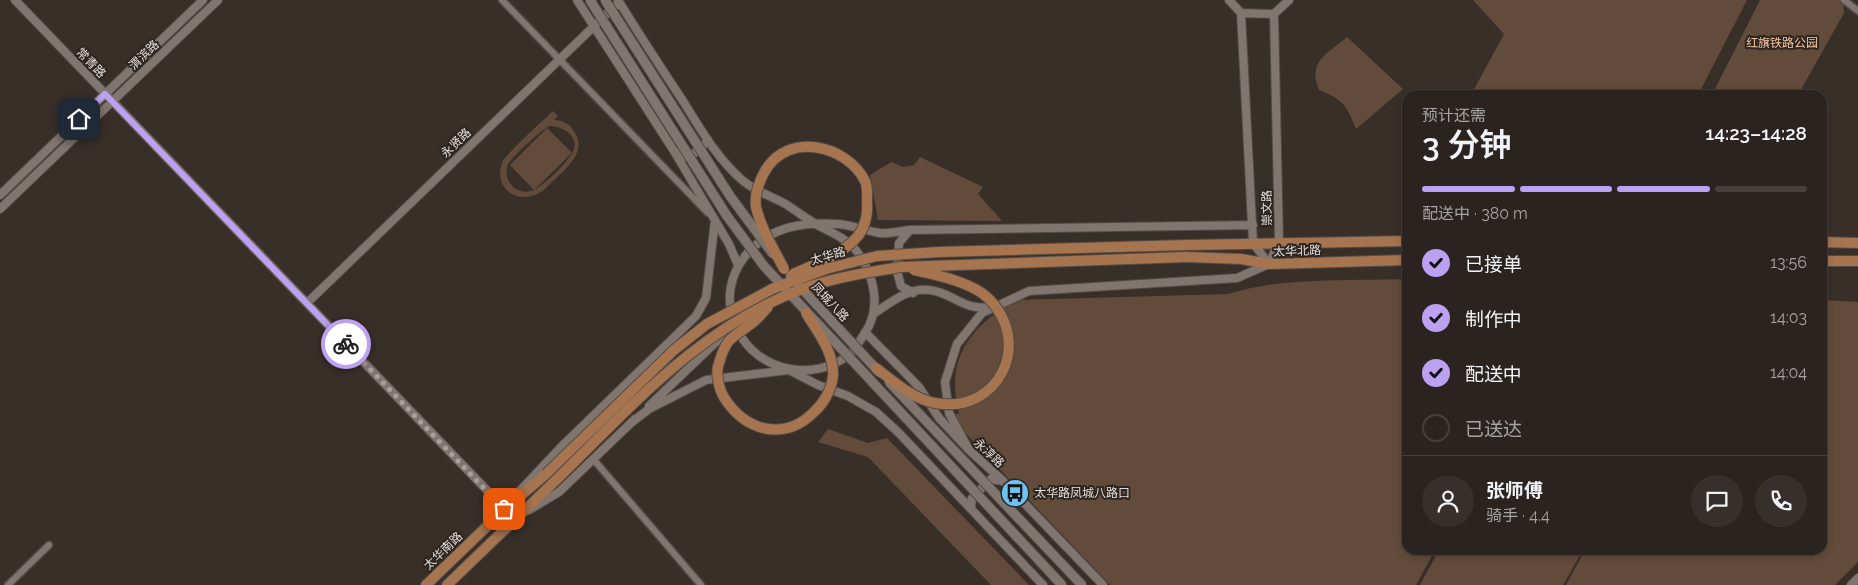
<!DOCTYPE html>
<html lang="zh">
<meta charset="utf-8">
<style>
body{margin:0;font-family:Raleway,"Noto Sans SC",sans-serif;background:#362f2c;color:#f1f3f6;height:100vh;display:flex;flex-direction:column;font-size:19px;white-space:nowrap}
*{box-sizing:border-box;margin:0}
p{font-size:16px;color:#a5a4a4}
.icon{flex:none;width:28px;height:28px;fill:none;stroke:currentColor;stroke-width:2;stroke-linecap:round;stroke-linejoin:round}
.map{position:relative;flex:1;overflow:hidden}
.sheet{position:absolute;left:1402px;top:90px;width:425px;height:465px;display:flex;flex-direction:column;background:#2a231f;border-radius:15px;box-shadow:0 2px 8px #0003,0 0 0 1px #46403d}
.sheet>*{flex:none}
.pin{position:absolute;display:grid;place-items:center;width:42px;height:42px;color:#fff;margin:-21px;border-radius:10px;box-shadow:0 2px 8px #0006}
.courier{position:absolute;display:grid;place-items:center;width:50px;height:50px;margin:-25px;border:4px solid #bca0f2;border-radius:50%;background:#fff;color:#222;box-shadow:0 1px 6px #0007}
.head em{font-style:normal;font-weight:600}
.head div{display:flex;flex-direction:column-reverse}
.head{display:flex;align-items:center;justify-content:space-between;height:85px;padding:0 20px}
h1{font-size:32px;font-weight:600;line-height:38px}
.bar{display:grid;grid-template-columns:repeat(4,1fr);gap:8px 5px;align-content:center;height:60px;padding:0 20px}
.bar i{height:6px;border-radius:4px;background:#46403d}
.bar .active{background:#bca0f2}
.bar p{grid-column:span 4}
.line{display:flex;align-items:center;gap:12px;padding:0 20px;border-top:1px solid #46403d}
.line div{flex:1}
.round{display:grid;place-items:center;flex:none;width:52px;height:52px;border-radius:26px;background:#362f2c}
ol{padding:0 20px;list-style:none}
li{display:flex;align-items:center;gap:15px;height:55px}
li p{margin-inline-start:auto}
li .icon{padding:5px;border-radius:50%;background:#bca0f2;color:#111;stroke-width:4}
li:last-child{color:#a5a4a4}
li i{width:28px;height:28px;border:2px solid #46403d;border-radius:50%}
.map>svg:first-child{display:block}
.green{fill:#624b3b;fill-rule:evenodd}
.lines{fill:none;stroke-linecap:round;stroke-linejoin:round}
.minor-casing{stroke:#524b46;stroke-width:9}
.tertiary-casing{stroke:#524b46;stroke-width:10}
.primary-casing{stroke:#524b46;stroke-width:12}
.minor{stroke:#81766f;stroke-width:6}
.tertiary{stroke:#81766f;stroke-width:8}
.primary{stroke:#a6744f;stroke-width:10}
.secondary-bridge-casing{stroke:#524b46;stroke-width:11;stroke-linecap:butt}
.primary-bridge-casing{stroke:#524b46;stroke-width:12;stroke-linecap:butt}
.secondary-bridge{stroke:#81766f;stroke-width:9}
.primary-bridge{stroke:#a6744f;stroke-width:10}
.done{stroke:#a8a19d;stroke-width:5;stroke-dasharray:0 9}
.route{stroke:#bca0f2;stroke-width:6}
.labels{text-anchor:middle;stroke-width:4;stroke-linejoin:round;paint-order:stroke}
.park-label{font-size:12px;fill:#f6c4a2;stroke:#2d251f}
.street-label{font-size:12px;fill:#e5dfdc;stroke:#2d251f}
.poi-label{font-size:12px;fill:#e5dfdc;stroke:#2d251f;text-anchor:start}
</style>
<div class="map">
<svg width="1858" height="585" viewBox="0 0 1858 585">
<rect width="100%" height="100%" fill="#382f29"/>
<path class="green" d="M1473,0h274l-49,95h-227l33,-61z
M1760,0h83l1,13 -46,82h-86z
M1347,37l56,52 -47,40c-10,-24 -12,-29 -37,-39 -12,-28 8,-36 28,-53z
M553,111l5,5 -4,4c7,0 15,3 19,10 18,23 -12,42 -27,58 -22,20 -54,4 -44,-25 4,-10 42,-43 51,-52zM549,126c15,0 34,12 22,29 -8,12 -25,28 -37,35l38,-37 -25,-25 -37,37 24,25c-16,7 -33,-9 -26,-26 5,-8 32,-33 41,-38z
M920,157l63,30 -5,7 24,27 -124,-1 -8,-45 21,-13 12,5 11,-2z
M1407,279l1,271h27l-19,35h-306l-160,-168 9,-4c-12,-46 3,-76 41,-103v-2l13,-8 215,-6c49,-17 126,-13 179,-15z
M1823,300l35,2v260l-23,23h-269l19,-35h237z
M828,429l40,14 19,-5 142,147h-38l-123,-128 -50,-15z
M1439,550h144l-20,35h-143z"/>
<g class="lines">
<defs>
<path id="minor" d="M502,0l206,213
M1844,0l14,11
M594,460l107,125
M8,585l41,-40"/>
<path id="tertiary" d="M15,0l490,509 3,-4
M577,0l97,151 55,93 9,21
M618,0c21,34 43,68 65,101 18,29 34,57 59,79 14,12 30,16 45,25 11,7 21,15 32,21 14,7 30,14 39,27 16,23 24,54 7,80 -5,7 -9,16 -15,21 -36,29 -93,18 -113,-25 -22,-45 9,-91 54,-102 13,-3 33,-4 47,-3 14,1 28,7 42,9 9,1 20,-2 30,-3l343,-5
M1229,0l12,13
M1241,13l33,1 5,228 -10,22
M1241,13l12,230 16,21
M1274,14l15,-14
M674,151l11,6 12,-5 11,-12
M0,195l203,-195
M0,209l218,-209
M910,230l-11,13 -2,28 4,15 12,7
M307,303l308,-297
M873,314c17,-11 36,-27 56,-24 24,2 36,23 62,16
M865,332l54,55 20,31 30,32 34,31 100,104
M649,406l67,-64 21,-13
M632,422l17,-13 57,-29 83,-10 29,15 30,11 28,16 22,20 145,153
M969,450l-20,-37 -4,-31 12,-38 25,-31 47,-22 208,-13 32,-14
M515,496l49,-52 132,-128 10,-18 9,-78
M971,509l1,-11 19,-19 12,2
M529,510l30,-18 76,-73
M1851,585l7,-7"/>
<path id="primary" d="M1822,242l36,1
M1187,245l221,-4
M1187,257l54,2 28,5 139,-4
M1822,261h36
M426,585l79,-76 41,-35
M447,585l106,-102"/>
</defs>
<use href="#minor" class="minor-casing"/>
<use href="#tertiary" class="tertiary-casing"/>
<use href="#primary" class="primary-casing"/>
<use href="#minor" class="minor"/>
<use href="#tertiary" class="tertiary"/>
<use href="#primary" class="primary"/>
<defs>
<path id="secondary-bridge" d="M590,0l137,216 37,50 298,319
M605,0l125,196 43,58
M790,276l90,97
M889,382l193,203"/>
<path id="primary-bridge" d="M784,269c-10,-20 -23,-40 -28,-62 -2,-13 3,-25 9,-36 23,-40 82,-26 100,10 3,6 2,16 2,23 1,10 -2,23 -9,32 -16,19 -42,28 -65,38
M768,307c-5,5 -10,12 -16,16 -7,6 -18,12 -24,19 -4,6 -7,14 -9,21 -4,10 0,27 6,36 22,33 60,42 89,13 10,-9 18,-23 19,-37 1,-23 -16,-44 -27,-62
M876,368c17,13 37,31 59,35 63,12 99,-60 53,-105 -16,-16 -52,-23 -74,-28
M546,474l128,-124 33,-26 65,-35 54,-20 51,-13 62,-4 248,-7
M553,483c77,-75 150,-160 255,-196 30,-10 61,-15 93,-20l286,-10"/>
</defs>
<use href="#secondary-bridge" class="secondary-bridge-casing"/>
<use href="#primary-bridge" class="primary-bridge-casing"/>
<use href="#secondary-bridge" class="secondary-bridge"/>
<use href="#primary-bridge" class="primary-bridge"/>
</g>
<g class="lines">
<path class="done" d="M346,344l158,165"/>
<path class="route" d="M79,119l26,-25 241,250"/>
</g>
<defs>
<symbol id="bus-disc" viewBox="-11 -11 22 22"><circle r="9.5" fill="#6dc2f3" stroke="#2d251f"/><path d="M-5-6H5V4H4V6H2V4H-2V6H-4V4H-5ZM-3.5-4V0h7V-4ZM-3.5 1.2v1.5H-2V1.2ZM2 1.2v1.5H3.5V1.2Z" fill="#111"/></symbol>
</defs>
<g fill-rule="evenodd">
<use href="#bus-disc" x="999" y="477" width="32" height="32"/>
</g>
<g class="labels">
<g class="park-label">
<text x="1782" y="47">红旗铁路公园</text>
</g>
<g class="street-label">
<text transform="translate(144 55) rotate(-44)" y="4">渭滨路</text>
<text transform="translate(91 63) rotate(46)" y="4">常青路</text>
<text transform="translate(456 143) rotate(-44)" y="4">永贤路</text>
<text transform="translate(1267 208) rotate(-91)" y="4">崇文路</text>
<text transform="translate(1297 251) rotate(-2)" y="4">太华北路</text>
<text transform="translate(828 256) rotate(-16)" y="4">太华路</text>
<text transform="translate(830 302) rotate(47)" y="4">凤城八路</text>
<text transform="translate(989 453) rotate(43)" y="4">永淳路</text>
<text transform="translate(443 551) rotate(-44)" y="4">太华南路</text>
</g>
<g class="poi-label">
<text x="1034" y="497">太华路凤城八路口</text>
</g>
</g>
</svg>
<div class="pin" style="left:504px;top:509px;background:#ea580c"><svg class="icon" aria-label="bag" viewBox="0 0 24 24"><path d="M5 8h14l-1 12H6zM9 8a3 3 0 0 1 6 0"/></svg></div>
<div class="pin" style="left:79px;top:119px;background:#1f2937"><svg class="icon" aria-label="home" viewBox="0 0 24 24"><path d="M3 11l9-7 9 7M6 9v11h12V9"/></svg></div>
<div class="courier" style="left:346px;top:344px"><svg class="icon" aria-label="bike" viewBox="0 0 24 24"><circle cx="6" cy="16" r="4"/><circle cx="18" cy="16" r="4"/><path d="M6 16l4-8h5l3 8M10 8l3 8H6M13 5h3"/></svg></div>
<section class="sheet">
<div class="head"><div><h1>3 分钟</h1><p>预计还需</p></div><em>14:23–14:28</em></div>
<div class="bar"><i class="active"></i><i class="active"></i><i class="active"></i><i></i><p>配送中 · 380 m</p></div>
<ol>
<li><svg class="icon" aria-label="check" viewBox="0 0 24 24"><path d="M5 12l5 5 9-10"/></svg>已接单<p>13:56</p></li>
<li><svg class="icon" aria-label="check" viewBox="0 0 24 24"><path d="M5 12l5 5 9-10"/></svg>制作中<p>14:03</p></li>
<li><svg class="icon" aria-label="check" viewBox="0 0 24 24"><path d="M5 12l5 5 9-10"/></svg>配送中<p>14:04</p></li>
<li><i></i>已送达</li>
</ol>
<div class="line" style="height:90px"><a class="round"><svg class="icon" aria-label="person" viewBox="0 0 24 24"><circle cx="12" cy="8" r="4"/><path d="M4 21q1-7 8-7t8 7"/></svg></a><div><b>张师傅</b><p>骑手 · 4.4</p></div><a class="round"><svg class="icon" aria-label="chat" viewBox="0 0 24 24"><path d="M4 5h16v11H9l-5 4z"/></svg></a><a class="round"><svg class="icon" aria-label="phone" viewBox="0 0 24 24"><path d="M5 4h4l2 5-3 2q2 4 5 5l2-3 5 2v4C11 20 4 13 5 4z"/></svg></a></div>
</section>
</div>
